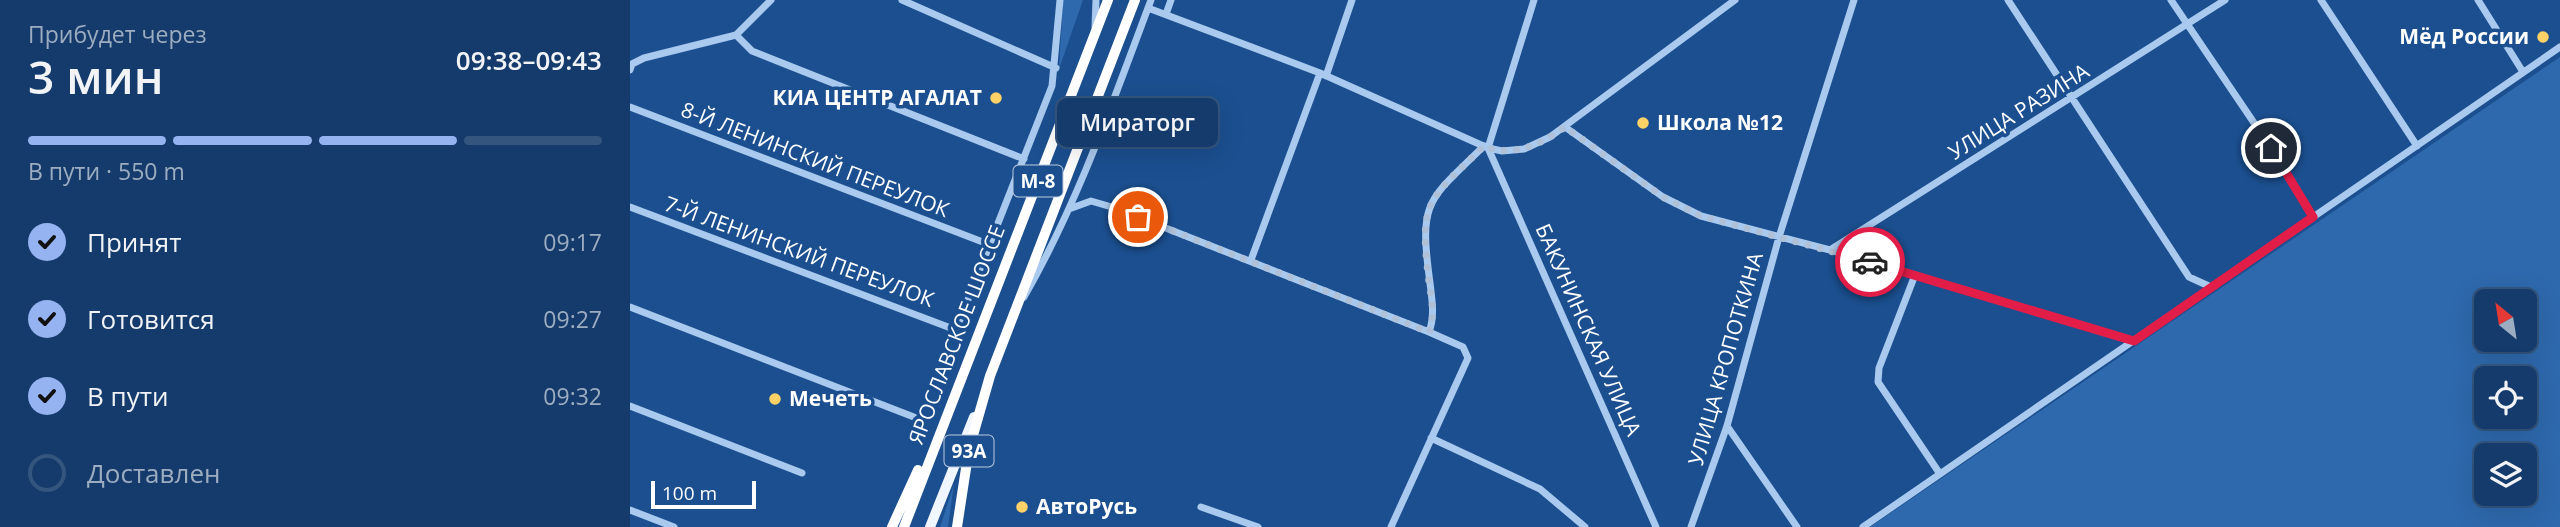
<!DOCTYPE html>
<html lang="ru">
<meta charset="utf-8">
<style>
body{margin:0;font-family:"Open Sans",sans-serif;background:#1d4271;color:#f1f3f6;height:100vh;display:flex;flex-direction:column;font-size:26px;white-space:nowrap}
*{box-sizing:border-box;margin:0}
p{font-size:23px;color:#9dadc1}
.icon{flex:none;width:38px;height:38px;fill:none;stroke:currentColor;stroke-width:2;stroke-linecap:round;stroke-linejoin:round}
.map{position:relative;flex:1;overflow:hidden}
.panel{display:flex;flex-direction:column;background:#143b6b;width:630px}
.panel>*{flex:none}
.needle{width:46px;rotate:330deg}
.tools{position:absolute;left:1844px;top:289px;display:grid;gap:14px}
.tools a{display:grid;place-items:center;width:63px;height:63px;border-radius:10px;background:#143b6b;box-shadow:0 7px 28px #0002,0 0 0 2px #33557e;font-size:35px}
.scale{position:absolute;left:21px;bottom:18px;width:105px;box-sizing:border-box;padding-left:7px;border:4px solid #fff;border-top:0;font-size:19px;line-height:24px;white-space:nowrap;color:#fff;-webkit-text-stroke:5px #1b4f8f;paint-order:stroke}
.pin{position:absolute;display:grid;place-items:center;width:60px;height:60px;color:#fff;margin:-30px;border:4px solid #fff;border-radius:50%;box-shadow:0 2px 7px #0007}
.courier{position:absolute;display:grid;place-items:center;width:70px;height:70px;margin:-35px;border:5px solid #e11d48;border-radius:50%;background:#fff;color:#222;box-shadow:0 2px 9px #0007}
.bubble{position:absolute;height:49px;border-radius:10px;background:#143b6b;box-shadow:0 7px 28px #0002,0 0 0 2px #33557e;font-size:23px;font-weight:600;line-height:49px;text-align:center}
.head em{font-style:normal;font-weight:600}
.head div{display:flex;flex-direction:column-reverse}
.head{display:flex;align-items:center;justify-content:space-between;height:119px;padding:0 28px}
h1{font-size:46px;font-weight:600;line-height:52px}
.bar{display:grid;grid-template-columns:repeat(4,1fr);gap:10px 7px;align-content:center;height:84px;padding:0 28px}
.bar i{height:9px;border-radius:5px;background:#33557e}
.bar .on{background:#95b2f1}
.bar p{grid-column:span 4}
ol{padding:0 28px;list-style:none}
li{display:flex;align-items:center;gap:21px;height:77px}
li p{margin-inline-start:auto}
li .icon{padding:7px;border-radius:50%;background:#95b2f1;color:#111;stroke-width:4}
li:last-child{color:#9dadc1}
li i{width:38px;height:38px;border:4px solid #33557e;border-radius:50%}
main{display:flex;flex:1;min-height:0}
.map>svg:first-child{display:block}
.green{fill:#2e69ad;fill-rule:evenodd}
.lines{fill:none;stroke-linecap:round;stroke-linejoin:round}
.minor{stroke:#a9c9ee;stroke-width:7}
.major{stroke:#f0f6ff;stroke-width:10}
.highway{stroke:#fff;stroke-width:10}
.done{stroke:#afc1d8;stroke-width:7;stroke-dasharray:0 12.6}
.route{stroke:#e11d48;stroke-width:9}
.poi-dot{fill:#ffd166;stroke:#1b4f8f;stroke-width:2.5}
.labels{text-anchor:middle;stroke-width:7;stroke-linejoin:round;paint-order:stroke}
.shield{fill:#1b4f8f;stroke:#bbcadd;stroke-width:2}
.shield-label{font-size:19px;font-weight:bold;fill:#fff}
.poi-label{font-size:21px;font-weight:bold;fill:#fff;stroke:#1b4f8f;text-anchor:start}
.street-label{font-size:21px;fill:#fff;stroke:#1b4f8f}
</style>
<main>
<section class="panel">
<div class="head"><div><h1>3 мин</h1><p>Прибудет через</p></div><em>09:38–09:43</em></div>
<div class="bar"><i class="on"></i><i class="on"></i><i class="on"></i><i></i><p>В пути · 550 m</p></div>
<ol>
<li><svg class="icon" aria-label="check" viewBox="0 0 24 24"><path d="M5 12l5 5 9-10"/></svg>Принят<p>09:17</p></li>
<li><svg class="icon" aria-label="check" viewBox="0 0 24 24"><path d="M5 12l5 5 9-10"/></svg>Готовится<p>09:27</p></li>
<li><svg class="icon" aria-label="check" viewBox="0 0 24 24"><path d="M5 12l5 5 9-10"/></svg>В пути<p>09:32</p></li>
<li><i></i>Доставлен</li>
</ol>
</section>
<div class="map">
<svg width="1930" height="527" viewBox="0 0 1930 527">
<rect width="100%" height="100%" fill="#1b4f8f"/>
<path class="green" d="M433,0h20l-24,69z
M1930,57v470h-690zM1895,301v39h-38v-39zM1895,378v38h-38v-38zM1895,455v39h-38v-39z
M324,484l-6,43h-8z"/>
<g class="lines">
<path class="minor" d="M272,0l154,68
M1378,0l181,277 22,10
M1541,0l100,148 42,69
M1691,0l96,146
M1848,0l45,72
M518,8l172,65 168,75 14,3 22,-2 26,-12 185,-137
M536,14l5,-14
M465,27l1,-27
M106,35l16,16 272,108
M0,70l2,-6 12,-6 92,-23 35,-35
M696,76l26,-76
M0,107l358,137
M935,127l98,70 38,19 129,34 304,91
M858,148l168,379
M858,148l46,-148
M0,207l326,123 96,-244 8,-86
M439,209l22,-8 24,7 314,124
M1200,250l395,-250
M621,260l69,-187
M1285,275l-36,93 -1,14 62,92
M394,297c54,-94 89,-196 127,-297
M0,307l289,112
M0,406l172,67
M1097,426l70,101
M801,438l109,51 45,38
M571,507l57,20
M0,510l44,17
M761,527l77,-169 -5,-11 -34,-15c6,-16 3,-32 1,-49 -11,-82 -4,-81 54,-137
M1061,527l36,-101 52,-189 75,-237
M1233,527l697,-480"/>
<path class="major" d="M300,527l44,-110"/>
<path class="highway" d="M262,527l26,-57
M274,527l204,-527
M327,527l12,-78 21,-73 145,-376"/>
</g>
<g class="lines">
<path class="done" d="M508,217l291,115c6,-16 3,-32 0,-49 -10,-82 -3,-81 55,-137 30,12 57,-2 81,-19l98,70 38,19 169,46"/>
<path class="route" d="M1240,262l264,79 179,-124 -42,-69"/>
</g>
<g class="poi-dot">
<circle cx="1913" cy="37" r="7"/>
<circle cx="366" cy="98" r="7"/>
<circle cx="1013" cy="123" r="7"/>
<circle cx="145" cy="399" r="7"/>
<circle cx="392" cy="507" r="7"/>
</g>
<g class="labels">
<g class="shield">
<rect x="383.5" y="165.5" width="49" height="31" rx="5"/>
<rect x="314.5" y="435.5" width="49" height="31" rx="5"/>
</g>
<g class="shield-label">
<text x="408" y="188">М-8</text>
<text x="339" y="458">93A</text>
</g>
<g class="poi-label">
<text x="1899" y="44" text-anchor="end">Мёд России</text>
<text x="352" y="105" text-anchor="end">КИА ЦЕНТР АГАЛАТ</text>
<text x="1027" y="130">Школа №12</text>
<text x="159" y="406">Мечеть</text>
<text x="406" y="514">АвтоРусь</text>
</g>
<g class="street-label">
<text transform="translate(1389 112) rotate(-32)" y="7">УЛИЦА РАЗИНА</text>
<text transform="translate(185 160) rotate(21)" y="7">8-Й ЛЕНИНСКИЙ ПЕРЕУЛОК</text>
<text transform="translate(169 252) rotate(20)" y="7">7-Й ЛЕНИНСКИЙ ПЕРЕУЛОК</text>
<text transform="translate(958 330) rotate(66)" y="7">БАКУНИНСКАЯ УЛИЦА</text>
<text transform="translate(327 335) rotate(-69)" y="7">ЯРОСЛАВСКОЕ ШОССЕ</text>
<text transform="translate(1096 359) rotate(-74)" y="7">УЛИЦА КРОПОТКИНА</text>
</g>
</g>
</svg>
<div class="tools">
<a><svg class="needle" viewBox="-14 -14 28 28"><path d="M0-13l5 13h-10z" fill="#e53935"/><path d="M0 13l5-13h-10z" fill="#9dadc1"/></svg></a>
<a><svg class="icon" aria-label="locate" viewBox="0 0 24 24"><circle cx="12" cy="12" r="6"/><path d="M12 2v4M12 18v4M2 12h4M18 12h4"/></svg></a>
<a><svg class="icon" aria-label="layers" viewBox="0 0 24 24"><path d="M12 4l9 5-9 5-9-5zM3 14l9 5 9-5"/></svg></a>
</div>
<div class="scale">100 m</div>
<div class="pin" style="left:508px;top:217px;background:#ea580c"><svg class="icon" aria-label="bag" viewBox="0 0 24 24"><path d="M5 8h14l-1 12H6zM9 8a3 3 0 0 1 6 0"/></svg></div>
<div class="pin" style="left:1641px;top:148px;background:#1f2937"><svg class="icon" aria-label="home" viewBox="0 0 24 24"><path d="M3 11l9-7 9 7M6 9v11h12V9"/></svg></div>
<div class="courier" style="left:1240px;top:262px"><svg class="icon" aria-label="car" viewBox="0 0 24 24"><path d="M5 17H2v-5l4-1 3-4h7l3 4 3 1v5h-3M9 17h6M6 11h13"/><circle cx="7" cy="17" r="2"/><circle cx="17" cy="17" r="2"/></svg></div>
<div class="bubble" style="left:427px;top:98px;width:161px">Мираторг</div>
</div>
</main>
